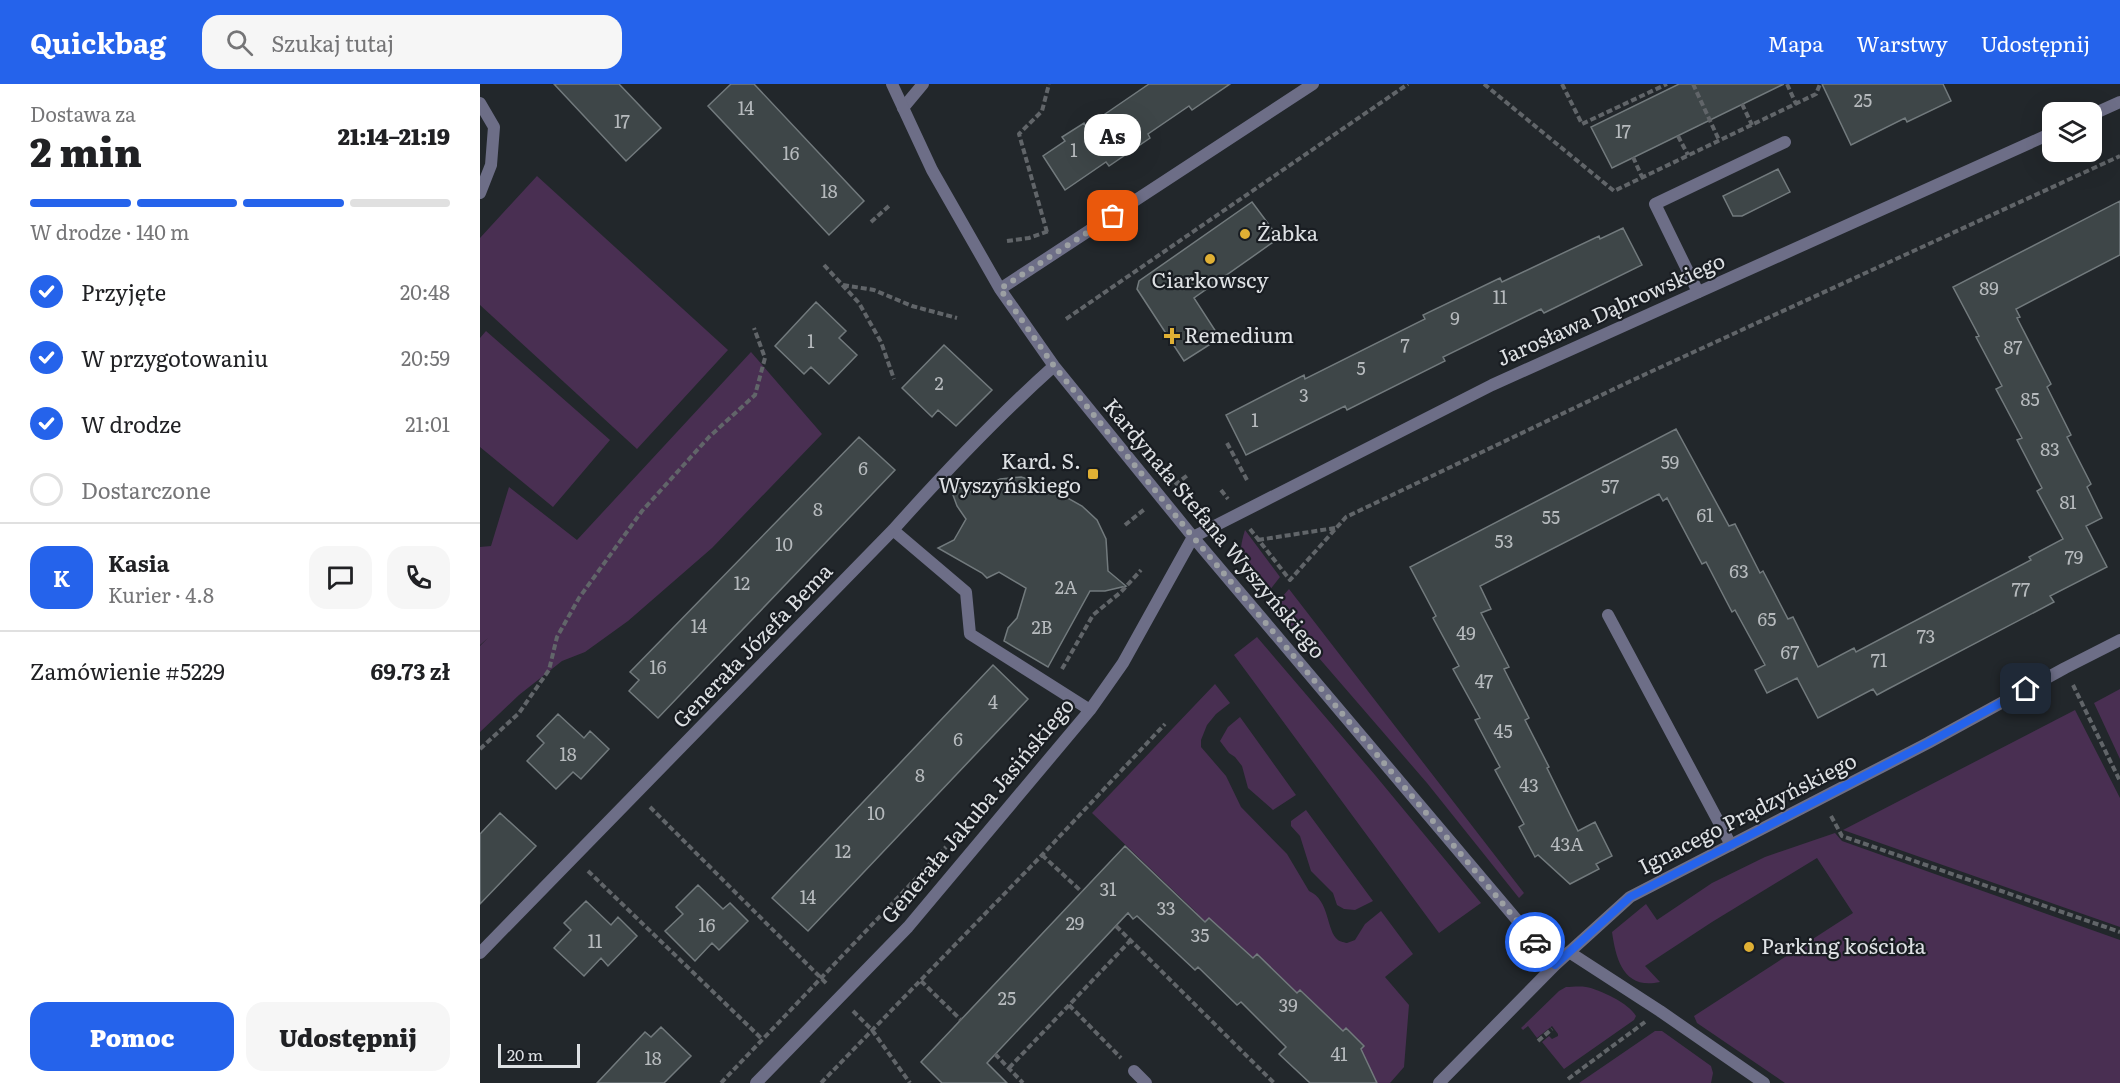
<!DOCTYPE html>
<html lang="pl">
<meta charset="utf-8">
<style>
body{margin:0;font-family:Literata,serif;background:#f6f6f6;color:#202124;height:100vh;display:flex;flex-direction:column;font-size:22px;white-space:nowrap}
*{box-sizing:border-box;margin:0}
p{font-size:20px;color:#757577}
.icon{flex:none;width:33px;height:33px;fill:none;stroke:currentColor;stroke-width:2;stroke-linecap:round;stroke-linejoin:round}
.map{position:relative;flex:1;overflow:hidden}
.details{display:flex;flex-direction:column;background:#fff;width:480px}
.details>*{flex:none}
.controls{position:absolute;left:1562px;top:18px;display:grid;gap:12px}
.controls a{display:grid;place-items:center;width:60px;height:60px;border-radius:12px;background:#fff;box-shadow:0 6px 24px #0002;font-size:30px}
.scale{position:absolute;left:18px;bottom:15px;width:82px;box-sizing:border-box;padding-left:6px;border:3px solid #dee1e4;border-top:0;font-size:16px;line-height:21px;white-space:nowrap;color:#dee1e4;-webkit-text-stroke:4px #191d22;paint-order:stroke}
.pin{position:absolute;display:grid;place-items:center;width:51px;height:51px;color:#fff;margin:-26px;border-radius:12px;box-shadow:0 3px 9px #0006}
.courier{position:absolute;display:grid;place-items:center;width:60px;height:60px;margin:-30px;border:4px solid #2563eb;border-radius:50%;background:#fff;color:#222;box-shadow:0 2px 8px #0007}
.bubble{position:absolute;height:42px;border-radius:18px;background:#fff;box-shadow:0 6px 24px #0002;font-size:20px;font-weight:800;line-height:42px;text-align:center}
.headline em{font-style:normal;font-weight:800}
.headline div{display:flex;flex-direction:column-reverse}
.headline{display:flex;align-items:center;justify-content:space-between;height:102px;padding:0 30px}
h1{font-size:39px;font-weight:800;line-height:45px}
.bar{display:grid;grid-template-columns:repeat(4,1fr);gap:9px 6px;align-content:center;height:72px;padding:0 30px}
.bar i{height:8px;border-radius:4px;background:#e0e0e0}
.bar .selected{background:#2563eb}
.bar p{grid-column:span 4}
.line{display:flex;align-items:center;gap:15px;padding:0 30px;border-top:2px solid #e0e0e0}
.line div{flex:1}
.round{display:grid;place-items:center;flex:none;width:63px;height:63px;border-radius:18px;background:#f6f6f6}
ol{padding:0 30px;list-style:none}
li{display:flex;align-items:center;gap:18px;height:66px}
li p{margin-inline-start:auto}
li .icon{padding:6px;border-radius:50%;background:#2563eb;color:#fff;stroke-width:4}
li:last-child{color:#757577}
li i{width:33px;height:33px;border:3px solid #e0e0e0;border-radius:50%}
.action{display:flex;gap:12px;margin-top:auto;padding:12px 30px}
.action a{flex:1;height:69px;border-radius:18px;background:#2563eb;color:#fff;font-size:24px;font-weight:800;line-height:69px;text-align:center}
.action a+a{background:#f6f6f6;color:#202124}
header{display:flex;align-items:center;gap:36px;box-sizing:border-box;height:84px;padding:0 30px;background:#2563eb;color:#fff}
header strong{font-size:28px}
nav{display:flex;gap:33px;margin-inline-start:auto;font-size:21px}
.search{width:420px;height:54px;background:#f6f6f6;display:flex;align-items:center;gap:15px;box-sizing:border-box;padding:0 21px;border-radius:18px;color:#757577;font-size:22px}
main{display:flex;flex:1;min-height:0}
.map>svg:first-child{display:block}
.green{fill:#492f52}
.building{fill:#3e4648;stroke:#727a7d;stroke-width:1.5}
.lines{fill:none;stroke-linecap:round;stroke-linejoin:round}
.path{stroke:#616569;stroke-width:4;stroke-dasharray:6 3;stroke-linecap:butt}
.service{stroke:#6d6e87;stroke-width:12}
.minor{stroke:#6d6e87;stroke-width:12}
.done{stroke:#9ca0a3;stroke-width:6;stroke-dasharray:0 10.8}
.route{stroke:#2563eb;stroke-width:8}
.poi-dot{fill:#e0b034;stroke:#191d22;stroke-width:2}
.labels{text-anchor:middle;stroke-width:4.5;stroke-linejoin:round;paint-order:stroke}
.number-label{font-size:18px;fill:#b6babd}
.poi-label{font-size:21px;fill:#dee1e4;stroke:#191d22;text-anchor:start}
.street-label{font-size:21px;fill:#dee1e4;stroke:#191d22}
</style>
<header>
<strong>Quickbag</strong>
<div class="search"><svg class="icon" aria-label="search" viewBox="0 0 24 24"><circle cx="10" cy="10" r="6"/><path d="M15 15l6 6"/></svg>Szukaj tutaj</div>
<nav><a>Mapa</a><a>Warstwy</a><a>Udostępnij</a></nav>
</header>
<main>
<section class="details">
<div class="headline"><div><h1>2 min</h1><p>Dostawa za</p></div><em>21:14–21:19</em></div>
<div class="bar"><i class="selected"></i><i class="selected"></i><i class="selected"></i><i></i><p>W drodze · 140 m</p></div>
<ol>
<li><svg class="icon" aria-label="check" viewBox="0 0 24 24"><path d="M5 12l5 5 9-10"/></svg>Przyjęte<p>20:48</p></li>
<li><svg class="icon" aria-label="check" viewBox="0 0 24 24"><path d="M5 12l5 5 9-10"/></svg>W przygotowaniu<p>20:59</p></li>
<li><svg class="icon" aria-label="check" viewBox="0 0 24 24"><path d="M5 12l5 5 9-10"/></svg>W drodze<p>21:01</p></li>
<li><i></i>Dostarczone</li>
</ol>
<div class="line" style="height:108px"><b class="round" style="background:#2563eb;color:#fff">K</b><div><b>Kasia</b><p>Kurier · 4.8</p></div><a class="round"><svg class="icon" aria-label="chat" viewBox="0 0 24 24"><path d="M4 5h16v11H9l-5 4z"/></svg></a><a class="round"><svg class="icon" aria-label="phone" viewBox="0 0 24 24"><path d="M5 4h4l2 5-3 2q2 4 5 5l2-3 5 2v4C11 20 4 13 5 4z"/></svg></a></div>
<div class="line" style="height:78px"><div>Zamówienie #5229</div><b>69.73 zł</b></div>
<div class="action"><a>Pomoc</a><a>Udostępnij</a></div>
</section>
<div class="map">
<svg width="1640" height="999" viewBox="0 0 1640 999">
<rect width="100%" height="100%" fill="#22272b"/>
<path class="green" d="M57,92l191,174 -91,99 -157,-144v-67z
M6,247l124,109 -57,67 -73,-60v-109z
M271,268l71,82 -110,114 -84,73 -43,31 -23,9 -43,34 -39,37v-86l8,-8 -8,7v-98l11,-1 18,-59 68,53z
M765,446l35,47 -14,18c-20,-25 -32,-30 -21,-65z
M809,505l235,304 -5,5 -92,-115 -153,-177z
M777,553l118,138 106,128 -42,30 -205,-278z
M735,600l15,19 -14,11 -9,11 -6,15v7l25,29 15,31 46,47 22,37c21,9 17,40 29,49 1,1 8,3 9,3l8,-3 10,-16 16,-13 32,43 -28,23 24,28 -5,62 -14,16h-13l-16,-34 3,-3 -26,-10 -9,-18 -28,-28 -7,6 -37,-41 -7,6 -7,-13 -34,-29 -7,7 -6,-14 -104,-99z
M1640,605v70l-26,-56z
M1595,626l45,88v129l-277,-97z
M760,633l56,78 -23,15 -25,-22 -6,-22 -7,-9 -6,-4 -9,-12 8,-14z
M826,726l67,91 -18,9 -11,-1 -7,-4 -4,-12 -22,-22 -11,-35 -9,-10v-5z
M1355,749l7,8 278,99v143h-335l-88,-60 -3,-7 159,-103 -36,-55 -105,64 -67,44 15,16c-36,8 -44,-22 -48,-50l34,-28 11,16 55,-37 53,-26z
M1086,903c6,0 13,-1 20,0 13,2 44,17 50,29l-2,4 -70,49 -22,-27 7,-6 3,3 6,-3v-2l-6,-8 -15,12 -9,-12 -5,4 -2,-2 38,-37z
M1175,947h7l49,35 2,7 -2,10h-132z"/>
<path class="building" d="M74,0h65l42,44 -35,33z
M251,0h23l110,117 -35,34 -121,-129z
M669,0h81l-38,26 -3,-4 -41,28 2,4 -41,28 -3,-4 -41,28 -22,-34 22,-15 -3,-4 22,-14 2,4z
M1199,0h105l-172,84 -21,-41z
M1342,0h121l8,17 -44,21 -2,-4 -54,27z
M1298,85l12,23 -48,24h-9l-10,-20z
M1640,117v54l-104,54 4,8 -3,1 34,66 -4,3 24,48 -4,2 24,47 -4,3 15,31 -16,8 21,41 -57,29 4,6 -166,87 -11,6 -4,-6 -55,29 -21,-40 -30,15 -12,-23 10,-5 -30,-55 -3,2 -26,-50 -4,2 -35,-66 -4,3 -4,-7 -179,92 11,23 -10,4 28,54 -5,2 25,49 -4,2 24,47 -2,1 31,63 17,-9 17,34 -16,8 3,5 -29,15 -32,-29 -3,2 -16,-30 5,-3 -29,-54 5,-3 -25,-47 5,-2 -27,-49 6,-3 -26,-48 3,-2 -26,-49 266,-138 53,97 6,-2 25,49 3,-2 25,48 5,-2 25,50 36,-19 2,4 175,-92 -2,-3 34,-18 -26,-48 5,-3 -25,-48 5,-2 -26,-49 6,-3 -26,-49 3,-1 -26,-49z
M772,118l27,36 -85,60 26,40 -36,23 -47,-72 2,-8z
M1143,144l19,37 -98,48 -3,-4 -98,48 2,4 -98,49 -2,-4 -99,49 -20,-40 78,-40 1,4 120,-60 -2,-4 77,-37 2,4 97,-46 1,3z
M336,218l30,29 -7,7 18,17 -28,29 -18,-17 -7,7 -29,-28z
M464,261l48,45 -36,36 -18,-16 -6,7 -30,-29z
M379,353l36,33 -237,248 -29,-27 10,-11 -9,-8z
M541,393l20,6 41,23 15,14 9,19 2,32 18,15 -21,5h-15l-42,76 -44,-26 4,-13 9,-10 9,-30 -27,-16 -12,6 -5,-5 -44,-25 16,-8 12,-21 -9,-13 -8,-22 25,9 26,-14z
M513,581l35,34 -220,232 -36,-33z
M78,630l26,24 6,-7 19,18 -28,30 -8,-7 -17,17 -29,-28 17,-18 -7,-7z
M20,729l36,33 -56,58v-70z
M645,762l80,76 4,-4 44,40 4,-4 40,39 3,-3 43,41 3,-3 18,18 -3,3 16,34h-67l-31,-29 7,-7 -45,-45 -4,3 -39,-38 -3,3 -58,-54 -4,3 -5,-6 -141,150 20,20h-65l-21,-21z
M218,801l25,24 7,-6 18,18 -29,29 -7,-7 -17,18 -30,-30 18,-17 -7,-7z
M106,817l25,24 7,-8 19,19 -29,30 -7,-8 -17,18 -30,-28 17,-18 -7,-7z
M181,943l30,29 -27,27h-67l48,-51 6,5z"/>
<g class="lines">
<path class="path" d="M1004,0l130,107 202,-97 4,-10
M1082,0l20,40 85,-40
M1213,0l26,56
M1307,0l9,20
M1262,20l10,21
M1198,52l10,19
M1153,73l9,20
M391,138l20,-18
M567,148l-28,-98 23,-23 7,-27
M527,157l22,-3 20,-7
M344,181l35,38 22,39 13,37
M363,201l31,5 38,16 45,12
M586,235l342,-235
M747,359l20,37
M695,401l14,-11
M741,406l7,9
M645,441l21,-17
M770,445l40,51 56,-63 289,-138 485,-223
M778,456l77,-12
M582,585l31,-54 28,-23 20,-22
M1593,601l47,96
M0,665l39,-36 30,-43 8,-33 22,-39 63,-87 67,-74 46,-42 10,-37 -11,-30
M170,723l177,177
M1351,732l11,20 278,96
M562,771l40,37
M108,787l174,168
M636,842l158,157
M441,897l40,39
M589,921l52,53
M373,927l19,19 38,53
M1058,957l14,-12
M515,970l28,29
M529,984l122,-128
M1088,995l77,-57
M241,999l225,-236
M341,999l223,-230 121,-129"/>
<path class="service" d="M0,19l14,24 -3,38 -11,28
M423,24l20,-24
M1218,208l-43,-88 130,-62
M1128,531l123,230
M1089,868l91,59 104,72
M654,987l12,12"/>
<path class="minor" d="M412,0l40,86 68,119 54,77 139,171 362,428
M1611,31l29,-13
M520,205l313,-205
M413,446l73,62 4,42 120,76
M0,869l413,-423c51,-57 104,-113 161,-164
M276,999l152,-156 182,-217 33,-47 70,-126 299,-152 560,-252
M959,999l116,-118 75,-68 298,-154 137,-75 55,-28"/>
</g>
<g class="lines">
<path class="done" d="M633,132l-113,73 54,77 139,171 342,405"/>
<path class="route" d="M1055,858l20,23 75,-68 298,-154 98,-54"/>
</g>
<g class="poi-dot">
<circle cx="765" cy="150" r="6"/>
<circle cx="730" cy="175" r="6"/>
<path d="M689 243h6v6h6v6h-6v6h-6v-6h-6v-6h6z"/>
<rect x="607" y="384" width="12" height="12" rx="3"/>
<circle cx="1269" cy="863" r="6"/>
</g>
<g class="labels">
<g class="number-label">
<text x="1383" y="23">25</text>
<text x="266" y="31">14</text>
<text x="142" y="44">17</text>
<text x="1143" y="54">17</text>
<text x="594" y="73">1</text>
<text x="311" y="76">16</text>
<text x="349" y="114">18</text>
<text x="1509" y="211">89</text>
<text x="1020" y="220">11</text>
<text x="975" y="241">9</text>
<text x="331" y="264">1</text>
<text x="925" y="268">7</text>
<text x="1533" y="270">87</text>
<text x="881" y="291">5</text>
<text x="459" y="306">2</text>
<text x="824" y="318">3</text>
<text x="1550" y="322">85</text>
<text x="775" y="343">1</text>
<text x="1570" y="372">83</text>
<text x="1190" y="385">59</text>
<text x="383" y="391">6</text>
<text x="1130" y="409">57</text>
<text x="1588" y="425">81</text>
<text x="338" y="432">8</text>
<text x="1225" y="438">61</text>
<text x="1071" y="440">55</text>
<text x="1024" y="464">53</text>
<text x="304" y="467">10</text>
<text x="1594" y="480">79</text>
<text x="1259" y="494">63</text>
<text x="262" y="506">12</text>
<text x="586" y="510">2A</text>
<text x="1541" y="512">77</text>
<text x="1287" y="542">65</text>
<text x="219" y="549">14</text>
<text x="562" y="550">2B</text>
<text x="986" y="556">49</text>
<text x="1446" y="559">73</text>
<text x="1310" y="575">67</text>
<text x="1399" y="583">71</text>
<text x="178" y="590">16</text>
<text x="1004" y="604">47</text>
<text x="513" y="625">4</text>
<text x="1023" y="654">45</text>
<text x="478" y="662">6</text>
<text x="88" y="677">18</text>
<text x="440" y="698">8</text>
<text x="1049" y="708">43</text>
<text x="396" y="736">10</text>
<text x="1087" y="767">43A</text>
<text x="363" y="774">12</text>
<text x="628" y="812">31</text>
<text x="328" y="820">14</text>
<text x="686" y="831">33</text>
<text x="595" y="846">29</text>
<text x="227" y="848">16</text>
<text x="720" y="858">35</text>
<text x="115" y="864">11</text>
<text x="527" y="921">25</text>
<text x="808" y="928">39</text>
<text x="859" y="977">41</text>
<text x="173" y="981">18</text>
</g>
<g class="poi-label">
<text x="777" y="157">Żabka</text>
<text x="730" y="204" text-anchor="middle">Ciarkowscy</text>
<text x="704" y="259">Remedium</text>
<text x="601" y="385" text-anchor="end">Kard. S.<tspan x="601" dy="24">Wyszyńskiego</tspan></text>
<text x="1281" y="870">Parking kościoła</text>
</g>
<g class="street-label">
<text transform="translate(1131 226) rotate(-24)" y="7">Jarosława Dąbrowskiego</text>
<text transform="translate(734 445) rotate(50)" y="7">Kardynała Stefana Wyszyńskiego</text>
<text transform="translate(273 562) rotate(-46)" y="7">Generała Józefa Bema</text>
<text transform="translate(498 727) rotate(-50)" y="7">Generała Jakuba Jasińskiego</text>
<text transform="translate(1268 730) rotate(-27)" y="7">Ignacego Prądzyńskiego</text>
</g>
</g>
</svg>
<div class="controls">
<a><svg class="icon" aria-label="layers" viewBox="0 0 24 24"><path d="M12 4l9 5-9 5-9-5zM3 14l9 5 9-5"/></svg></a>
</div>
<div class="scale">20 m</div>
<div class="pin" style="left:633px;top:132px;background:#ea580c"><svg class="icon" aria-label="bag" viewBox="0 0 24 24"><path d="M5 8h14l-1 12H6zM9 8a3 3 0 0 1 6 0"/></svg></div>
<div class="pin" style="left:1546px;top:605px;background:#1f2937"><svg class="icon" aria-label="home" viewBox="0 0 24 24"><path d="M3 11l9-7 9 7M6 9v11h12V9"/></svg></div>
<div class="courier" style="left:1055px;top:858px"><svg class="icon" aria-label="car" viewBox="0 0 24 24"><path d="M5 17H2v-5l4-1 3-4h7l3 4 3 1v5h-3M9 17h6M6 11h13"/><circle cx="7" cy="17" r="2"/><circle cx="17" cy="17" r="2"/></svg></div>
<div class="bubble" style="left:604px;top:30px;width:57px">As</div>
</div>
</main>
